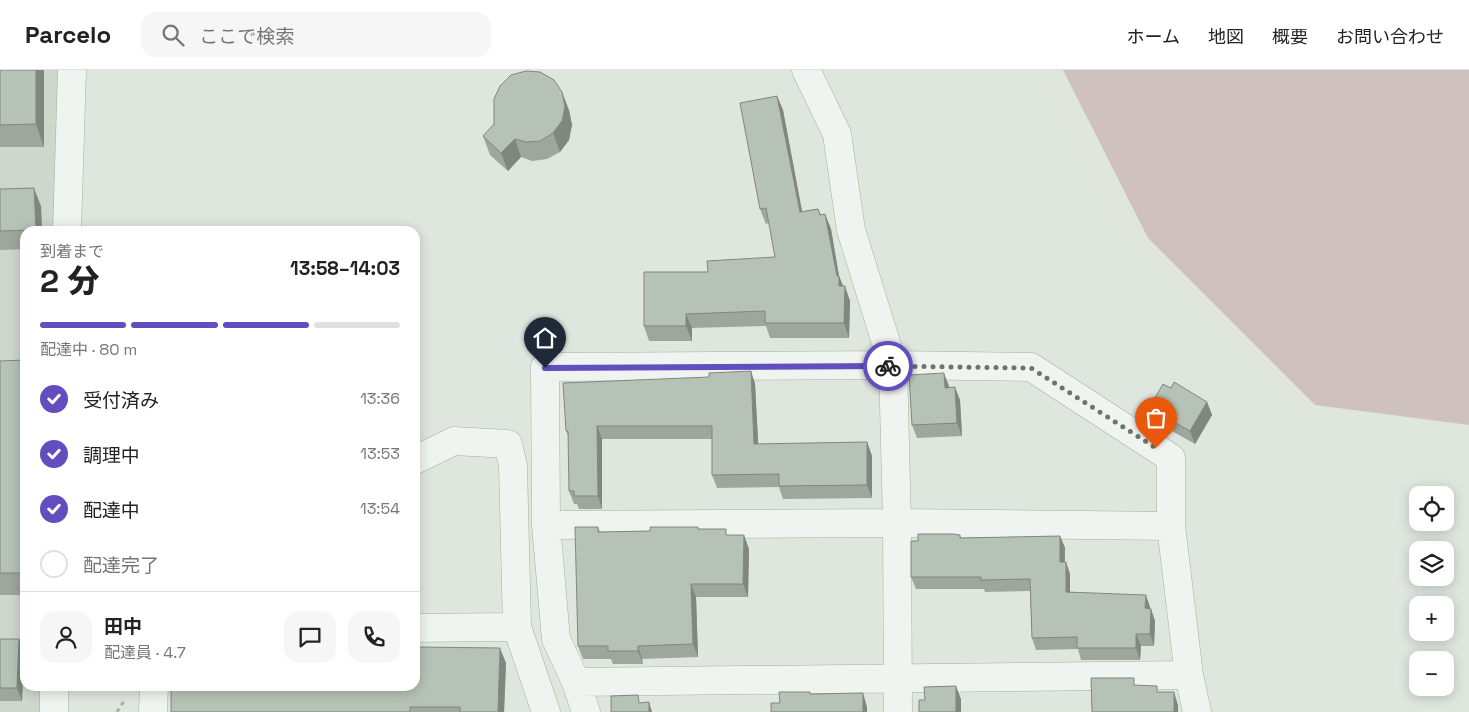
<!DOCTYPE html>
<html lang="ja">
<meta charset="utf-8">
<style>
body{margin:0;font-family:"Space Grotesk","Noto Sans JP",sans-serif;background:#f6f6f6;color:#222;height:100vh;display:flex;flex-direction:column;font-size:19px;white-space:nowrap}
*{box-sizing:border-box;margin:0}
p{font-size:16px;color:#767676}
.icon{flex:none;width:28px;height:28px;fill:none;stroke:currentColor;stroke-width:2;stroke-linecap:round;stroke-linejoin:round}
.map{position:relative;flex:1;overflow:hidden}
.sheet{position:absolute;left:20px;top:156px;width:400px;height:465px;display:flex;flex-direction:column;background:#fff;border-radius:15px;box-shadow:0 2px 12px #0003}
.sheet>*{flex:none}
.tools{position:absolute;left:1409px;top:416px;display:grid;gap:10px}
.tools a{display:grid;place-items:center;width:45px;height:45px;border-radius:10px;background:#fff;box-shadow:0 2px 12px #0003;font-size:25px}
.pin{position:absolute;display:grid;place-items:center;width:42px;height:42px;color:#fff;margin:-51px -21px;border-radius:50% 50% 50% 0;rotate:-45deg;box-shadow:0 0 5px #0007}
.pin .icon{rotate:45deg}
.courier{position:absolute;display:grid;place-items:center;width:50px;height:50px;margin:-25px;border:4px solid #624ebf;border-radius:50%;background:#fff;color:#222;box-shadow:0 1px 6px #0007}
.head em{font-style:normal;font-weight:800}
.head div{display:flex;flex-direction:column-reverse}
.head{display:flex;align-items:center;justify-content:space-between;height:85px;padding:0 20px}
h1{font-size:32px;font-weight:800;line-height:38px}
.bar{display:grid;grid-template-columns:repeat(4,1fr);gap:8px 5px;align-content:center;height:60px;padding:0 20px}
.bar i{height:6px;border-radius:4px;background:#e0e0e0}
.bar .selected{background:#624ebf}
.bar p{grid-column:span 4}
.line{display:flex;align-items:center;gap:12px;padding:0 20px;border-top:1px solid #e0e0e0}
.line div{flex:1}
.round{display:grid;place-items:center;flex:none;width:52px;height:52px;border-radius:15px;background:#f6f6f6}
ol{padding:0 20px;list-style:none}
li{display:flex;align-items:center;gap:15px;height:55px}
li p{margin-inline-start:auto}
li .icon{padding:5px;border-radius:50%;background:#624ebf;color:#fff;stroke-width:4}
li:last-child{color:#767676}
li i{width:28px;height:28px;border:2px solid #e0e0e0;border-radius:50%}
header{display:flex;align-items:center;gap:30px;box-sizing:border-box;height:70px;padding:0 25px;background:#fff;border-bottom:1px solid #e0e0e0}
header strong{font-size:24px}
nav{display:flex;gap:28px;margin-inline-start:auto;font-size:18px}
.search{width:350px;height:45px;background:#f6f6f6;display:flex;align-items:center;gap:12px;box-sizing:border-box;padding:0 18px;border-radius:15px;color:#767676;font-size:19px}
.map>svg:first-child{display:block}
.built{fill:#cdd7cc}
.green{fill:#cfc1c0}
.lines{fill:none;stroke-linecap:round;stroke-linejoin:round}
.minor-casing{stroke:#a4afa4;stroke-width:29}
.path{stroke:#a8b1a8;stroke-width:3;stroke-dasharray:4 4;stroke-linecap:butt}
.minor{stroke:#f0f4f0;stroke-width:28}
.wall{fill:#9da79c}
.shaded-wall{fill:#7f887f}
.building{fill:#b6c2b5;stroke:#7f887f}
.done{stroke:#687768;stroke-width:5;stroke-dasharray:0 9}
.route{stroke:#624ebf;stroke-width:6}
</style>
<header>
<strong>Parcelo</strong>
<div class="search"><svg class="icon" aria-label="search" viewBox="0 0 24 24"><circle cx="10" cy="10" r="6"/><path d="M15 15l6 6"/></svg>ここで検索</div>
<nav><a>ホーム</a><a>地図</a><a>概要</a><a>お問い合わせ</a></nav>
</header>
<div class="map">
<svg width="1469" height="642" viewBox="0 0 1469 642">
<rect width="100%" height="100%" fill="#dee6de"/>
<path class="built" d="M0,0h62l-4,161h-33v455h23l-1,26h-47z"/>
<path class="green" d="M1063,0h406v355l-154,-20 -167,-167z"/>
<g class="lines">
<defs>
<path id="minor" d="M806,0l31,64 14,96 42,135 4,158 1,189
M67,161l5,-161
M415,390l39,-19 54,3 5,22 4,161 29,85
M546,455l351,-2 274,3
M415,558l102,-1
M576,612l613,-7
M54,642v-26
M153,642l1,-26
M586,642l-10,-30 -20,-43 -10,-114 -1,-158 348,-2 138,2 140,91v68l18,149 8,37"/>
</defs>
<use href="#minor" class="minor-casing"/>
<path class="path" d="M117,642l7,-11"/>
<use href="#minor" class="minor"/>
</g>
<path class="wall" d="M0,0h44v77h-44z
M777,26l6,14 19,102 16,-3 3,6 4,-1 6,15 8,47 4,10 7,15 -1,37h-79l-4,-12 -74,2v13h-43l-5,-15 64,-54 67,-15 -6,-34 -3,1 -6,-15z
M569,40l3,15 -3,15 -9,12 -13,7 -15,2 -11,-4 -13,14 -18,-16 -7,-19z
M0,119l41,17 1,25h-17v18l-25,1z
M25,290v235h-25v-234z
M751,301l4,13 3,60 109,-2 5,14v42l-89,1 -4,-12 -62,1 -5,-13v-36h-110v70h-23l-2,-5h-3l-5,-13v-54l-3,-6 143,-54z
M949,316v1l11,13 2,36 -45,2 -5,-13z
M1171,318l36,14 5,13 -17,29 -41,-23 -5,-13z
M598,457l2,5 50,-1 48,-4 1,2 29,6 21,14 -1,48h-52l2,60 -56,2 1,5h-30l-2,-5h-28l-5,-13z
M960,465l1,3 99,-2 5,12v14h1l4,12v18l80,15 5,14 -1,25h-13l-1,14h-59l-3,-11 -42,1 -4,-12 -2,-47 -45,1 -1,-3h-68l-5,-12 7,-36z
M0,569l24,13 -2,49h-22z
M506,593l-2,49h-333z"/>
<path class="shaded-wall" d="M36,0h8v77l-8,-23z
M562,22l7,18 3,15 -3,15 -9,12 -7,-19z
M777,26l6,14 22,117 -5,-15z
M515,69l6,18 -13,14 -7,-18z
M34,118l7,18 1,25h-6v-1z
M825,144l6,15 8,47 6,15v-5l5,15 -1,37 -5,-15 -5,-37z
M686,244l6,14v13l-6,-15z
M751,301l4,13 4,73 -5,-13z
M944,303l5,13 1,15 -5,-13z
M955,317l5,13 2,36 -5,-13z
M1207,332l5,13 -17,29 -5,-13z
M597,356l5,13v70l-4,-13z
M867,372l5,14v42l-5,-13z
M744,465l5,14 -1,48 -5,-13z
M1060,466l5,12 -1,26 -4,-12z
M1066,492l4,12v30l-4,-12z
M691,514l5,13 2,60 -5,-13z
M1146,525l4,12v13l-5,-12z
M1151,539l4,12 -1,25 -4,-12z
M1136,564l5,12 -1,14 -4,-12z
M19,569l5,13 -2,49 -5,-13z
M638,576l4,13 1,5 -5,-13z
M500,578l6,15 -2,49h-6z
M956,616l5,13v13h-5z
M1174,622l4,13v7h-4z
M863,623l4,14v5h-4z
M649,632l3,10h-3z"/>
<path class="building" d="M0,0h36v54l-36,1z
M526,1l14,1 14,8 8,12 3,15 -3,14 -9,12 -13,8 -14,1 -11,-3 -14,14 -18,-17 11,-12v-25l6,-13 11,-11z
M777,26l23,116 18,-3 2,6 5,-1 12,62h2v10h6l-1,37h-79v-12l-79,3v12h-42v-54h64l-1,-11 68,-4 -9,-49 -6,1 -20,-106z
M34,118l2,42 -36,1v-42z
M25,290v213h-25v-212z
M751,301l3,73 113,-2v43l-88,1v-12l-67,1v-49h-115l1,70h-24v-5h-5l-1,-60h-2l-3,-48 146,-6v-4z
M944,303l1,15 10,-1 2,36 -45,2 -3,-50z
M1174,312l33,20 -17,29 -41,-23 14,-24 8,4z
M575,457h23v5l52,-1v-4h48v2h28v6h18l-1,49h-52l2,60 -55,2v5h-30v-5h-30z
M918,464h35l7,1v3l100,-2v26h6v30l80,3 -1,13 6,1 -1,25h-14v14h-59v-11l-45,1 -2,-59 -49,1v-3h-70v-36h7z
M0,569h19l-2,49h-17z
M415,577l85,1 -2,64h-38v-5h-50v5h-239v-26h244z
M1091,608h43v7l23,1v6h17v20h-82z
M956,616v26h-37v-12h6l-1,-13z
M779,622h31v2l53,-1v19h-92v-9h9z
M638,625l1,8 10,-1v10h-38v-16z"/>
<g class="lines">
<path class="done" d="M888,296l143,2 125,80"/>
<path class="route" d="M545,298l343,-2"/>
</g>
</svg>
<div class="tools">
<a><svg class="icon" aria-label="locate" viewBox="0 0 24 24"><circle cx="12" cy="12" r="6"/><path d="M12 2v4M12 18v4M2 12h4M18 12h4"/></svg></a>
<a><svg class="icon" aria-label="layers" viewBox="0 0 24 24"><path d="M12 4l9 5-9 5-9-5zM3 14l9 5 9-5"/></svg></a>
<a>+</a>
<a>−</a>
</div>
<div class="pin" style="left:1156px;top:378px;background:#ea580c"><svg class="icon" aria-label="bag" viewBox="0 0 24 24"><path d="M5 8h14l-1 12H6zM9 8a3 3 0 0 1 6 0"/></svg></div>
<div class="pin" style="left:545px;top:298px;background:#1f2937"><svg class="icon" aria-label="home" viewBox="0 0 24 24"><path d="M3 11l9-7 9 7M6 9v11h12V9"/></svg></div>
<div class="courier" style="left:888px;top:296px"><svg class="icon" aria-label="bike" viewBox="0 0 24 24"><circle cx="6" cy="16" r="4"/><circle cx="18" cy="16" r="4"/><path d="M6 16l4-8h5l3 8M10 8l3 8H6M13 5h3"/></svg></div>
<section class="sheet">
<div class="head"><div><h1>2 分</h1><p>到着まで</p></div><em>13:58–14:03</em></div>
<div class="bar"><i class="selected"></i><i class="selected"></i><i class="selected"></i><i></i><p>配達中 · 80 m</p></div>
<ol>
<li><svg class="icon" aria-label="check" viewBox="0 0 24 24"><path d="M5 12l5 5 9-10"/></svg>受付済み<p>13:36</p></li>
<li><svg class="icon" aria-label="check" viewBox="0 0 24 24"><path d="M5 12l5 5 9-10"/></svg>調理中<p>13:53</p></li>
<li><svg class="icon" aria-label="check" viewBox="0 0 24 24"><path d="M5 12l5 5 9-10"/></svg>配達中<p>13:54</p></li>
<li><i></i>配達完了</li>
</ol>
<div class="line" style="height:90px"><a class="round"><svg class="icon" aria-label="person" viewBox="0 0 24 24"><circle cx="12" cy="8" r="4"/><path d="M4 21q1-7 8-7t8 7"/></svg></a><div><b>田中</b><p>配達員 · 4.7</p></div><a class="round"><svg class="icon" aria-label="chat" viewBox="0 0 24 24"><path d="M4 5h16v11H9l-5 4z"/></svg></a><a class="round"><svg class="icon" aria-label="phone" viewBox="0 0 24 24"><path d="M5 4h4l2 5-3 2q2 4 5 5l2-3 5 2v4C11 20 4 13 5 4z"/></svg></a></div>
</section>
</div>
